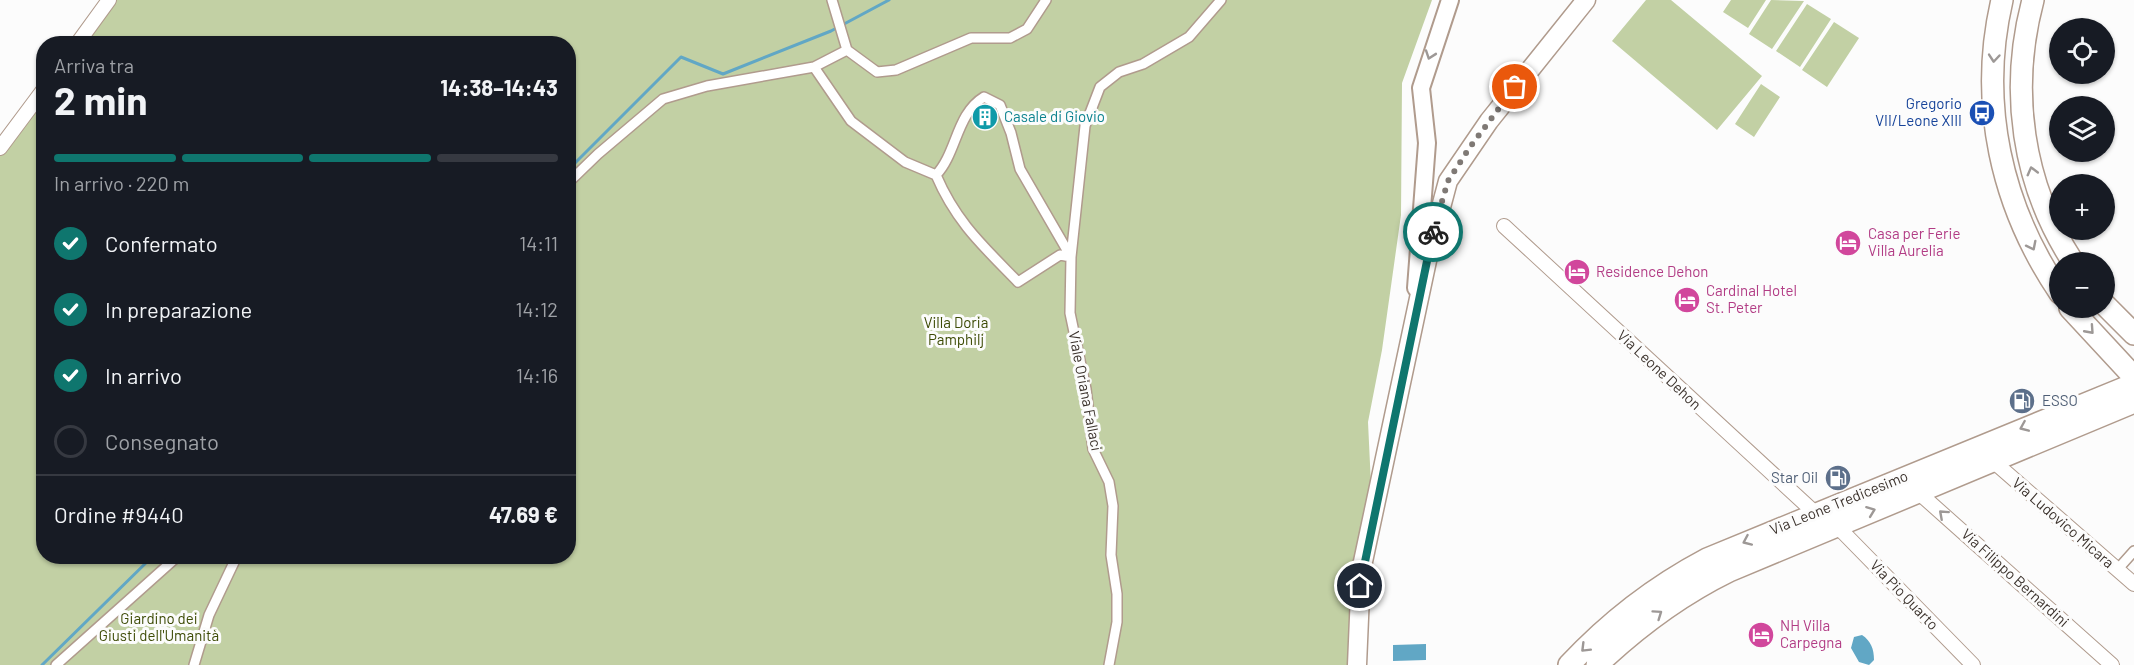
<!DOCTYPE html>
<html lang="it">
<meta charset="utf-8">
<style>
body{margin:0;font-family:Barlow,sans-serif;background:#242831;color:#f1f3f6;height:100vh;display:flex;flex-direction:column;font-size:22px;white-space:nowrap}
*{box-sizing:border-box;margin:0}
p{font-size:20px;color:#9ea1a6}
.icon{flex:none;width:33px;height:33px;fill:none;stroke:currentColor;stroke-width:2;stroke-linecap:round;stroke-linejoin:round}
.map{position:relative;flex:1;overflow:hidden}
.drawer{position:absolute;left:36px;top:36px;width:540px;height:528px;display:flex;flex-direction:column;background:#171b24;border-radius:24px;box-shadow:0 2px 4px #0004}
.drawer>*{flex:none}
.controls{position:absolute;left:2049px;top:18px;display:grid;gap:12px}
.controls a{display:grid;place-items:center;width:66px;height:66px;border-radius:50%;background:#171b24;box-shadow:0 2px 4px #0004;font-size:30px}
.pin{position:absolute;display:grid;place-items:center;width:51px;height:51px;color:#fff;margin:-26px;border:3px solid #fff;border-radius:50%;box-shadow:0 2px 6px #0007}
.courier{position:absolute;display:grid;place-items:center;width:60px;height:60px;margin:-30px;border:4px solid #0f766e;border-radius:50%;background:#fff;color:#222;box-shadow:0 2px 8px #0007}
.summary em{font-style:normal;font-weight:700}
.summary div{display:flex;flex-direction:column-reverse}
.summary{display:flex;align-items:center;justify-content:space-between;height:102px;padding:0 18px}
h1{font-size:39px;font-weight:700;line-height:45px}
.bar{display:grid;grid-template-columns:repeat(4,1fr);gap:9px 6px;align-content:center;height:72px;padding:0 18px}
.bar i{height:8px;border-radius:4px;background:#363941}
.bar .active{background:#0f766e}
.bar p{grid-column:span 4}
.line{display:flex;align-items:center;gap:15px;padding:0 18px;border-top:2px solid #363941}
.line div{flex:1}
ol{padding:0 18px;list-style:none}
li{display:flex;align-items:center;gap:18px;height:66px}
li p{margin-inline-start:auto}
li .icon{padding:6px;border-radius:50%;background:#0f766e;color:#fff;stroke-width:4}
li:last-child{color:#9ea1a6}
li i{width:33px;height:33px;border:3px solid #363941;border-radius:50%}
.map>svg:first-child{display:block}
.green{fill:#c2d0a4}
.water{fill:#61a7c5}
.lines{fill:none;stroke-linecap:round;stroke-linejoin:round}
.stream{stroke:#61a7c5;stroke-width:3}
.pedestrian-casing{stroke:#b09b8d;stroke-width:12}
.minor-casing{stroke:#b09b8d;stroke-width:16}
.tertiary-casing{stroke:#b09b8d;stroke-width:20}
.secondary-casing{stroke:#b09b8d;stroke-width:21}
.primary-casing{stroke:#b09b8d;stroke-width:24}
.pedestrian{stroke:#fff;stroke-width:9}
.minor{stroke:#fff;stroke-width:14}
.tertiary{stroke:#fff;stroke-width:16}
.secondary{stroke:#fff;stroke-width:18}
.primary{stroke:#fff;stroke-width:21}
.oneway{stroke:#9d9896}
.done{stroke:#7f7975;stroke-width:6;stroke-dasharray:0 10.8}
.route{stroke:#0f766e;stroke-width:8}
.labels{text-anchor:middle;stroke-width:6;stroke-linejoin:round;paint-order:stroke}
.transit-label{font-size:15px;fill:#164399;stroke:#fcfcfc;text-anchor:end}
.culture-label{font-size:15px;fill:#0d838f;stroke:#fcfcfc;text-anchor:start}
.hotel-label{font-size:15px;fill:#b23c85;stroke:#fcfcfc;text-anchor:start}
.park-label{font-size:15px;fill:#3d4b05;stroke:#fcfcfc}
.street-label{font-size:15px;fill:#3b322c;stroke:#fcfcfc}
.service-label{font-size:15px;fill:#4e5e75;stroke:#fcfcfc;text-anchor:start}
</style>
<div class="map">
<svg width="2134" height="665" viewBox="0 0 2134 665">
<rect width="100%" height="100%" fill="#fcfcfc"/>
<path class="green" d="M114,0h1318l-30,83 -1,132 -19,135 -14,72 3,63 -20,180h-1351v-509l43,-60 1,460h524v-512l-486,-1z
M1646,0h25l91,76 -45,54 -105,-89z
M1731,0h35l-18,28 -25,-16z
M1771,0l33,1 -32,48 -23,-15z
M1807,4l24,15 -31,48 -24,-16z
M1834,22l25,16 -32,49 -25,-17z
M1761,84l19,13 -26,40 -19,-13z"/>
<path class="water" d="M1862,635c9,6 12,14 12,25l-5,5 -10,-3 -8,-14 3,-11z
M1426,644v16l-33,1v-16z"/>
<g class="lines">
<path class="stream" d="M568,170l113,-113 42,17 108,-43 58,-31
M42,665l111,-109"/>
<defs>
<path id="pedestrian" d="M832,0l15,50
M847,50l30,22 19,-2 75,-32h39l17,-9 19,-29
M814,67l37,54 54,41 31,13c20,47 47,71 82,107l42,-27 11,2
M936,175c21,-22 20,-61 48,-78l16,8 11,28 9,36 51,88
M568,183l30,-29 65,-55 44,-13 107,-19 33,-17
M2117,570l17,-19
M56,665l122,-109
M194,665l15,-50 28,-59
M1109,665l8,-43v-28l-6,-39 2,-49 -4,-24 -16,-33 -7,-60 -16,-76 1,-56 14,-131 15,-39 19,-15 24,-8 46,-27 32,-37"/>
<path id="minor" d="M77,44l32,-44
M0,148l44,-59
M1504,226l311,287
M1993,461l141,123
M1918,492l194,173
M1836,525l137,140"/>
<path id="tertiary" d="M1416,288l11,-145 -6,-55 29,-88"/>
<path id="secondary" d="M1357,665l4,-94 67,-315 20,-75 41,-60 97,-121"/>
<path id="primary" d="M2002,0c-24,103 -1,206 58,293
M2033,0c-24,90 -11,184 40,262
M2104,304l30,30
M2070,308l64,69
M1569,665c40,-43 85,-78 138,-106l427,-175
M1597,665c40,-38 83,-70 132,-94l405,-169"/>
</defs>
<use href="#pedestrian" class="pedestrian-casing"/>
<use href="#minor" class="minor-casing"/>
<use href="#tertiary" class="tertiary-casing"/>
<use href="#secondary" class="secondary-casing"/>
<use href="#primary" class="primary-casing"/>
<use href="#pedestrian" class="pedestrian"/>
<use href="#minor" class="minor"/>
<use href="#tertiary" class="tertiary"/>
<use href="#secondary" class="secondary"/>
<use href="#primary" class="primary"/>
</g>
<defs><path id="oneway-chevron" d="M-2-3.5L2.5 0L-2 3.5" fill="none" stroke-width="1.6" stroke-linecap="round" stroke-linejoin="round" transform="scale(1.5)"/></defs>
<g class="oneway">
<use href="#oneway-chevron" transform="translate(1430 55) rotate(109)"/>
<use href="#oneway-chevron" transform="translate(1994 58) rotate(95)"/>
<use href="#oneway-chevron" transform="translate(2032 171) rotate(-105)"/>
<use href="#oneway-chevron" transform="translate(2032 246) rotate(63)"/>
<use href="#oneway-chevron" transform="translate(2090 330) rotate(48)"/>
<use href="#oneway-chevron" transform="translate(2024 427) rotate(157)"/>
<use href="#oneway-chevron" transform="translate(1871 511) rotate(-21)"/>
<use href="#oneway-chevron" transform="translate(1943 514) rotate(-138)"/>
<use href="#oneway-chevron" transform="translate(1747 541) rotate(156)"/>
<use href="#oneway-chevron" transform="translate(1658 614) rotate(-35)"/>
<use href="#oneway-chevron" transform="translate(1585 648) rotate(135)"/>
</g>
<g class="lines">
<path class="done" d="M1433,232l15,-51 22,-34 45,-60"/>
<path class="route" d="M1360,586l73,-354"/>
</g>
<defs>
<symbol id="bus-disc" viewBox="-11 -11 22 22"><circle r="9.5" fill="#1a4fb4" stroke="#fcfcfc"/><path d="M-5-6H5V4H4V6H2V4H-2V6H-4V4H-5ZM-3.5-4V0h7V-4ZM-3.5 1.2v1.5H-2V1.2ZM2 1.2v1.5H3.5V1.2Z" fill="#fff"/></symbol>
<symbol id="building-disc" viewBox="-11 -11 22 22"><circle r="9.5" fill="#0f9aa8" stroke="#fcfcfc"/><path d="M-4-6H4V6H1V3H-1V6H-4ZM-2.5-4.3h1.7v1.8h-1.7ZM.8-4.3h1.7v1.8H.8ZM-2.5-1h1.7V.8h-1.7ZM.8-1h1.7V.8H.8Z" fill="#fff"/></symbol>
<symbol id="hotel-disc" viewBox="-11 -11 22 22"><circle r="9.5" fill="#d1479c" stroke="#fcfcfc"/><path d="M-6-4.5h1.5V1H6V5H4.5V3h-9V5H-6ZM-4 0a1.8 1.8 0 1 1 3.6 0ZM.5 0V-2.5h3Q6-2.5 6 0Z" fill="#fff"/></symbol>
<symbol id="fuel-disc" viewBox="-11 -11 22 22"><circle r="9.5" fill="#5c6f8a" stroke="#fcfcfc"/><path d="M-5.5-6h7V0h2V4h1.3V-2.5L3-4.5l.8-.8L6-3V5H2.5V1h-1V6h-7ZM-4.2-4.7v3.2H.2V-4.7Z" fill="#fff"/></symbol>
</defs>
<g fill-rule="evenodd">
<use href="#bus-disc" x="1967" y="98" width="30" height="30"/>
<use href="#building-disc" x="970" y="102" width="30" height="30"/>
<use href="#hotel-disc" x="1833" y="228" width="30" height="30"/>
<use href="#hotel-disc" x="1562" y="257" width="30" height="30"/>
<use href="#hotel-disc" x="1672" y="285" width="30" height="30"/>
<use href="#fuel-disc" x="2007" y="386" width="30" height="30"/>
<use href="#fuel-disc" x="1823" y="463" width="30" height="30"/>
<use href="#hotel-disc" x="1746" y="620" width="30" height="30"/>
</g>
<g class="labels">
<g class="transit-label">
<text x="1962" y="109">Gregorio<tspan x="1962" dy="17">VII/Leone XIII</tspan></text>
</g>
<g class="culture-label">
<text x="1004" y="122">Casale di Giovio</text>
</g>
<g class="hotel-label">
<text x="1868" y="239">Casa per Ferie<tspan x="1868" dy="17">Villa Aurelia</tspan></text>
<text x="1596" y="277">Residence Dehon</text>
<text x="1706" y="296">Cardinal Hotel<tspan x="1706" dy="17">St. Peter</tspan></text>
<text x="1780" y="631">NH Villa<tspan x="1780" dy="17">Carpegna</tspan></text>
</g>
<g class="park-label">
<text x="956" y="328">Villa Doria<tspan x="956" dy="17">Pamphilj</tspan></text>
<text x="159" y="624">Giardino dei<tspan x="159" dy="17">Giusti dell'Umanità</tspan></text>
</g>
<g class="street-label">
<text transform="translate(1659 370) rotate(43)" y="5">Via Leone Dehon</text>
<text transform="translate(1085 391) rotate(79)" y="5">Viale Oriana Fallaci</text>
<text transform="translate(1839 503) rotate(-22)" y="5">Via Leone Tredicesimo</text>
<text transform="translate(2063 523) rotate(41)" y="5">Via Ludovico Micara</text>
<text transform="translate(2015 578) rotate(42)" y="5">Via Filippo Bernardini</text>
<text transform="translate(1904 595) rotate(46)" y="5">Via Pio Quarto</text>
</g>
<g class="service-label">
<text x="2042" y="406">ESSO</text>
<text x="1818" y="483" text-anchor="end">Star Oil</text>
</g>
</g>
</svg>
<div class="controls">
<a><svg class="icon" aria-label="locate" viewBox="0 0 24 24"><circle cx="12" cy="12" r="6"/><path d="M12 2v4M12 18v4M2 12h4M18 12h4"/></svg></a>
<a><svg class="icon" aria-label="layers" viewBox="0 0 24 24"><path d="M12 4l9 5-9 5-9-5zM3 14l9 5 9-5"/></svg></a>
<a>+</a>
<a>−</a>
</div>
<div class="pin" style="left:1515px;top:87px;background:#ea580c"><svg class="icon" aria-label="bag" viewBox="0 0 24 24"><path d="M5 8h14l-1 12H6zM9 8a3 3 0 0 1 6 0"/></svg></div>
<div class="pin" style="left:1360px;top:586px;background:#1f2937"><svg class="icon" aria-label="home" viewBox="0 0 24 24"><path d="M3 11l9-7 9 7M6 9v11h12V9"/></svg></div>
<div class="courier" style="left:1433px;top:232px"><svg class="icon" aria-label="bike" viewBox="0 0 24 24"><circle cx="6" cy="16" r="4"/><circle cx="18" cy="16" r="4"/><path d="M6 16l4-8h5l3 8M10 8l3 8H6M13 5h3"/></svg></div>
<section class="drawer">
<div class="summary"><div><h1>2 min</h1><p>Arriva tra</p></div><em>14:38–14:43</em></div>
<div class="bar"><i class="active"></i><i class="active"></i><i class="active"></i><i></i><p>In arrivo · 220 m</p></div>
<ol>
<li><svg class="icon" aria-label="check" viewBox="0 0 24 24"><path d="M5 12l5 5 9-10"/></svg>Confermato<p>14:11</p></li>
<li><svg class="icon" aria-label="check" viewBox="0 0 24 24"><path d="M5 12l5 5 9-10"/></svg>In preparazione<p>14:12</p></li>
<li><svg class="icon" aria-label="check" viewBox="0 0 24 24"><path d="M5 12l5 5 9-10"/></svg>In arrivo<p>14:16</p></li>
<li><i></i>Consegnato</li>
</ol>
<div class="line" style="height:78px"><div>Ordine #9440</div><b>47.69 €</b></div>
</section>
</div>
